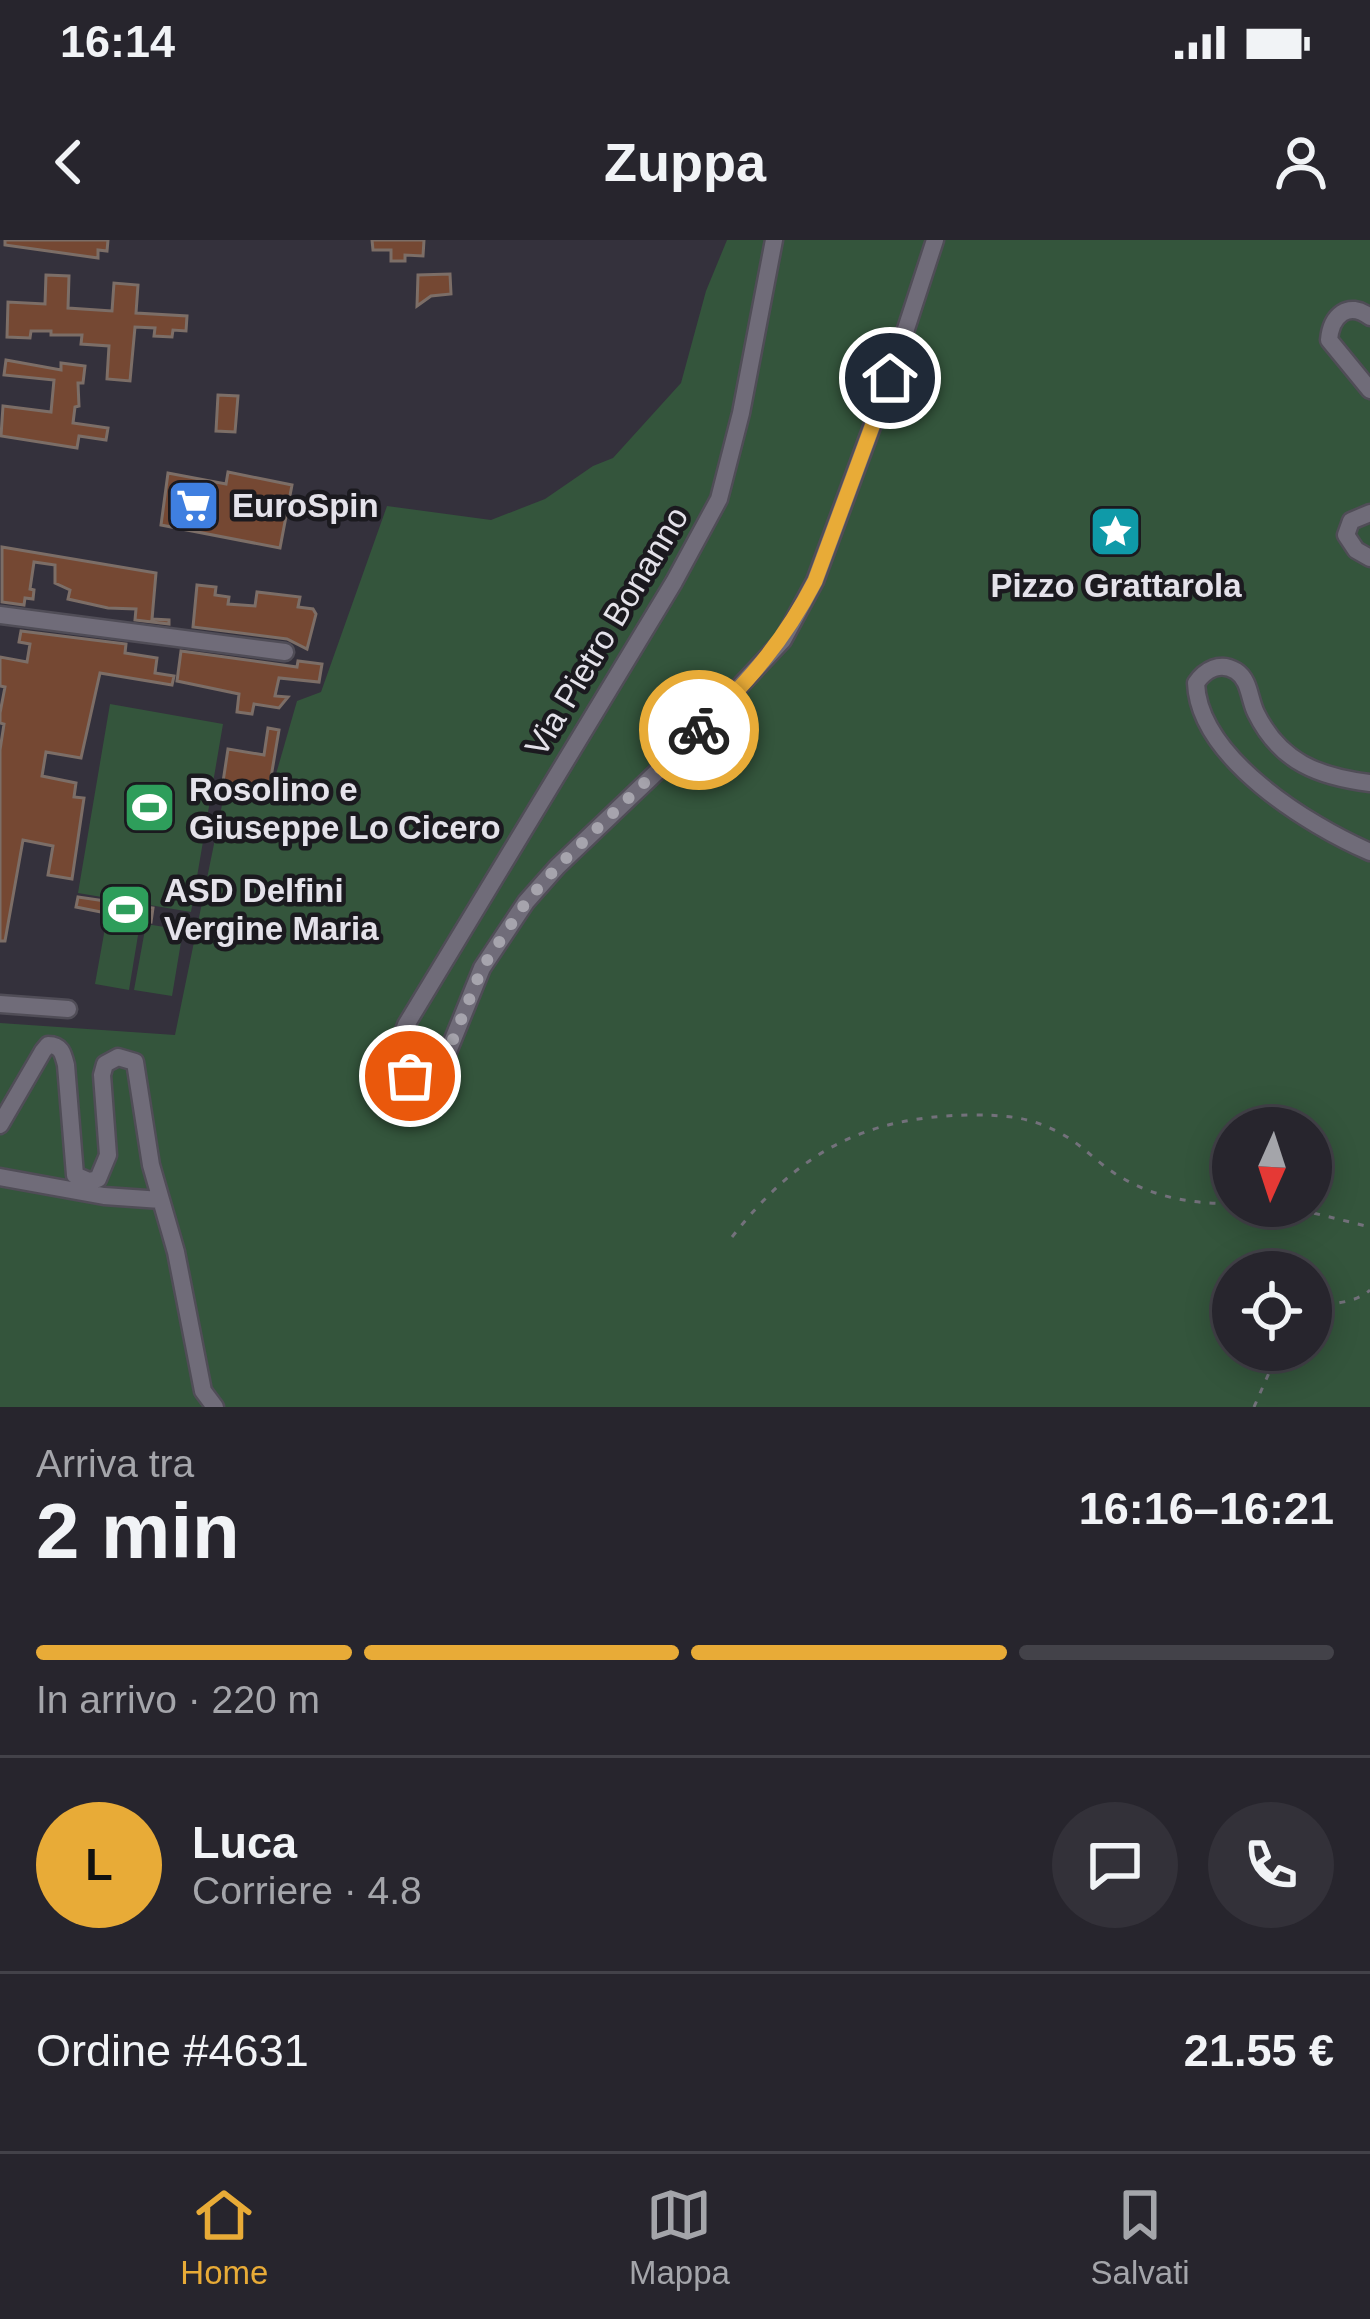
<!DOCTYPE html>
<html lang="it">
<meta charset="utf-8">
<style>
body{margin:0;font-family:Helvetica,sans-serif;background:#333139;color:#f1f3f6;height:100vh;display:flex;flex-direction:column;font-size:45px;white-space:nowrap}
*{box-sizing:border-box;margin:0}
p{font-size:39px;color:#a4a5aa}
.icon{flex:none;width:66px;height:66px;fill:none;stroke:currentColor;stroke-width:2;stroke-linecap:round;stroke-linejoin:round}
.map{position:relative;height:1167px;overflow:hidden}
.details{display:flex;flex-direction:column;background:#27252d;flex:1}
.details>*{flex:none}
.needle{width:78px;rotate:183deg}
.fabs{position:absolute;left:1212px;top:867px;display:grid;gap:24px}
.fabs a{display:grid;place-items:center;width:120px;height:120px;border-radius:50%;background:#27252d;box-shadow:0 6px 30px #0003,0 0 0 3px #434249;font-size:60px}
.pin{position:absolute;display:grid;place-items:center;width:102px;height:102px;color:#fff;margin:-51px;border:6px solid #fff;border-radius:50%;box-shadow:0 3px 12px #0007}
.courier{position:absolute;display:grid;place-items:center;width:120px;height:120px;margin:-60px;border:9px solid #e8ab37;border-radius:50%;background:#fff;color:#222;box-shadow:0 3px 15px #0007}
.head em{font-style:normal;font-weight:800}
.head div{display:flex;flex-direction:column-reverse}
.head{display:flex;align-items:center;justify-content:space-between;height:204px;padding:0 36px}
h1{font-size:78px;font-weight:800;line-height:90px}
.bar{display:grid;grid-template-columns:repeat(4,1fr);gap:18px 12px;align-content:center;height:144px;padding:0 36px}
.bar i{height:15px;border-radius:9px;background:#434249}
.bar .on{background:#e8ab37}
.bar p{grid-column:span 4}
.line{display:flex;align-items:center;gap:30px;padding:0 36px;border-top:3px solid #434249}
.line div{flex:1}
.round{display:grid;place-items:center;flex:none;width:126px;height:126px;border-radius:63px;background:#333139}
.status{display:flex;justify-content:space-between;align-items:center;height:84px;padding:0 60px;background:#27252d;direction:ltr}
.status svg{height:33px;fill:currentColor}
header{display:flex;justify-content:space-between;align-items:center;height:156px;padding:0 36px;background:#27252d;font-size:54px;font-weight:800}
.menu{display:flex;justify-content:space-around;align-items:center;height:168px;border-top:3px solid #434249;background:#27252d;font-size:33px;color:#a4a5aa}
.menu a{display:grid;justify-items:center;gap:6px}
.menu .on{color:#e8ab37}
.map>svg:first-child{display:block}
.green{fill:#34553c;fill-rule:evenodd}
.building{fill:#754833;stroke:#7c6e67;stroke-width:3}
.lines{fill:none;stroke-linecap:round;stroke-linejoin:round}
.minor-casing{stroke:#504d57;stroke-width:21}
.path{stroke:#73717b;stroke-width:3;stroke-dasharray:6 9;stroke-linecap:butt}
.minor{stroke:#706c79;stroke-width:16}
.done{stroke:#a6a4ad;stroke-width:12;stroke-dasharray:0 21.6}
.route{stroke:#e8ab37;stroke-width:15}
.labels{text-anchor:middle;stroke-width:9;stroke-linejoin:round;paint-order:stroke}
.poi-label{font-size:33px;font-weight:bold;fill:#e4e2ea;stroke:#1b1a1f;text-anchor:start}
.street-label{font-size:33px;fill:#e4e2ea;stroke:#1b1a1f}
</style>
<div class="status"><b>16:14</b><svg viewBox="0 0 49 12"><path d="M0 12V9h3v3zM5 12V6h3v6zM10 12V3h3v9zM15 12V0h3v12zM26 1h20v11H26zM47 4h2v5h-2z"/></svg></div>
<header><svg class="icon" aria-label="back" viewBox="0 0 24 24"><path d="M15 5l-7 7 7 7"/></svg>Zuppa<svg class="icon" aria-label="person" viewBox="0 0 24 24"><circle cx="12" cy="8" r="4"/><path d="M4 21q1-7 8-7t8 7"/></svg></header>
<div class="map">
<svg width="1370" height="1167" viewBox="0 0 1370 1167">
<rect width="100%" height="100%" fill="#34313c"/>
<path class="green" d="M727,0h643v1167h-1370v-384l175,12 48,-235 45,2 29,-101 24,-9 66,-186 104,14 54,-21 48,-33 20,-8 68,-75 25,-92zM1233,888h78v78h-78zM1233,1032h78v78h-78z
M110,464l113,20 -32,188 -113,-19z
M107,677l33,6 -11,67 -34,-6z
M146,684l37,6 -11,66 -38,-6z"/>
<path class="building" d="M5,0h103l-1,11 -9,-1v8l-93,-13z
M372,0h52l-1,16 -18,-1v6h-14v-11h-18z
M450,34l1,20 -20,2 -14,10 1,-31z
M46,35l23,1 -1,32 44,3 2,-28 24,2 -2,28 51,3 -1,15 -13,-1 -1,7 -18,-1 1,-8 -20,-1 -5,54 -23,-2 2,-33 -28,-2 1,-9h-31v-4h-20l-1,7 -23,-1 1,-35 37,2z
M6,120l55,10v-7l24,3 -2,17h-5l1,23 -4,1 -2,16 35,5 -2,12 -27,-4 -2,12 -76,-12 2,-30 48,6 3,-32 -50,-5z
M218,155l20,1 -3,36 -19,-1z
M228,232l64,13 -12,63 -119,-23 7,-52 58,11z
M2,307l154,26 -4,46 17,1v4l-34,-4 1,-11 -28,-1 -40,-9 2,-9 -15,-7v-18l-21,-3 -4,27 4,1 -1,9 -8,-1 -1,7 -22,-3z
M197,345l19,2 -1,8 14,2 -1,7 27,2 2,-14 43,5 -2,10 15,2 3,5 -9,35 -20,-10 -94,-12z
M21,391l105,13 -1,9 32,5 -2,15 19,3 -2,9 -72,-12 -19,85 -35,-6 -4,24 34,7 -2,14 10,1 -12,81 -24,-4 5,-29 -30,-6 -18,101h-5v-191l4,-26 -4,-1v-10l5,-26 -5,-1v-29l27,5 3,-18 -11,-2z
M181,411l116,16 1,-6 24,3 -3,18 -40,-4 -4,18 13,1 -9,11 -25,-4 -2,10 -15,-2 2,-18 -62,-13z
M268,488l11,2 -10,59 -46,-7 5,-33 36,6z
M78,657l75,11 -2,14 -75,-15z"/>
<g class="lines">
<defs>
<path id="minor" d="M774,0l-33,173 -22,86 -45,83 -268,443 -9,25 4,21 20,8 22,-15 39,-96 44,-66 31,-35 126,-120 100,-107 32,-59 75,-203 45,-138
M1370,77c-22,-17 -39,-1 -41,23l41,50
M1370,273l-19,8 -5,14 10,15 14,8
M0,375l285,37
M1370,543c-51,-6 -90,-21 -114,-70 -7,-14 -6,-33 -20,-42 -16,-10 -31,-1 -40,12 3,75 112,142 174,169
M0,764l68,5
M0,885l43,-74 5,-6c13,0 15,8 18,20l9,110 14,6 9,-2 10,-24 -6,-80 3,-11 13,-7 17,5 16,103 25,87 27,139 12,16
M0,937l104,19 57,4"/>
</defs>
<use href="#minor" class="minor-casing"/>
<path class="path" d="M1285,966l85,21
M732,997c66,-84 130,-120 237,-122 34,0 59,1 89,17 18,9 30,21 45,33 37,29 83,40 130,38
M1311,1072c19,-12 41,-6 59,-22
M1254,1167l25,-57"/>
<use href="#minor" class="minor"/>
</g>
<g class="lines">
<path class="done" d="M410,836l11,3 22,-15 39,-96 44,-66 31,-35 142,-137"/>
<path class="route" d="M699,490c49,-49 84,-87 116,-149l75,-203"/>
</g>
<defs>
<symbol id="supermarket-square" viewBox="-11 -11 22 22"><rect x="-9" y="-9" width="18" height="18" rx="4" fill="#3f7fe0" stroke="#1b1a1f"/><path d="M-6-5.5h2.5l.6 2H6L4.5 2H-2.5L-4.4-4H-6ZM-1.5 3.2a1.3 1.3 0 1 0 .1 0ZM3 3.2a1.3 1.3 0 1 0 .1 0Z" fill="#fff"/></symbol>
<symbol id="sight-square" viewBox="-11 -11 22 22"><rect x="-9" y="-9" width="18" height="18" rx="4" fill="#0f9aa8" stroke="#1b1a1f"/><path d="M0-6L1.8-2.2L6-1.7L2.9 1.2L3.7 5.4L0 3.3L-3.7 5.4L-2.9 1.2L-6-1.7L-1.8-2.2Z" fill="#fff"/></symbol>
<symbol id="stadium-square" viewBox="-11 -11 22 22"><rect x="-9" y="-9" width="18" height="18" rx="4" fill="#2e9e5b" stroke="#1b1a1f"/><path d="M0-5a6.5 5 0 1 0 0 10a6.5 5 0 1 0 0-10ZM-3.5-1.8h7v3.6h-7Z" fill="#fff"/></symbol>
</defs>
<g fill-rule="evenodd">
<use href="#supermarket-square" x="164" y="236" width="59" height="59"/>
<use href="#sight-square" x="1086" y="262" width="59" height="59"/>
<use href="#stadium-square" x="120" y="538" width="59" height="59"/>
<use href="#stadium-square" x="96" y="640" width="59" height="59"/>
</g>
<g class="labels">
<g class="poi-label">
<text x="232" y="277">EuroSpin</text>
<text x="1116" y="357" text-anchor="middle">Pizzo Grattarola</text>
<text x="189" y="561">Rosolino e<tspan x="189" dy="38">Giuseppe Lo Cicero</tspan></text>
<text x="164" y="662">ASD Delfini<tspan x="164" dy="38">Vergine Maria</tspan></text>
</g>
<g class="street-label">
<text transform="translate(606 391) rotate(-59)" y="12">Via Pietro Bonanno</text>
</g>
</g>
</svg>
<div class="fabs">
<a><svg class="needle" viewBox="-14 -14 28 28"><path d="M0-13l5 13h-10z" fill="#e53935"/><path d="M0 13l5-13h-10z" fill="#a4a5aa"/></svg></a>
<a><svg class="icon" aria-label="locate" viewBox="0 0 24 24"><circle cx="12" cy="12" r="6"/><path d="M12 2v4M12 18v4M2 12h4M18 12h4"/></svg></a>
</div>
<div class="pin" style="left:410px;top:836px;background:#ea580c"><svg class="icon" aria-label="bag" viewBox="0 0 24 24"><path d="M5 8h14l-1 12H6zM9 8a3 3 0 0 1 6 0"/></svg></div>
<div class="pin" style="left:890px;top:138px;background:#1f2937"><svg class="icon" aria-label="home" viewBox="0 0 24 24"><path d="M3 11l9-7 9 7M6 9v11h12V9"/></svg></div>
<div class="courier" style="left:699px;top:490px"><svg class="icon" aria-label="bike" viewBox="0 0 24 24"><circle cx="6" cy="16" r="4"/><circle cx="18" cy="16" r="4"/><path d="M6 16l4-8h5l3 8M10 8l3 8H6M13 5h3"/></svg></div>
</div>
<section class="details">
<div class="head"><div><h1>2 min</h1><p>Arriva tra</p></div><em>16:16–16:21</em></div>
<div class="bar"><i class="on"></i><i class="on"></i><i class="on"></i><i></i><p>In arrivo · 220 m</p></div>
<div class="line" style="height:216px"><b class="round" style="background:#e8ab37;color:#111">L</b><div><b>Luca</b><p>Corriere · 4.8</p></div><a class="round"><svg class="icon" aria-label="chat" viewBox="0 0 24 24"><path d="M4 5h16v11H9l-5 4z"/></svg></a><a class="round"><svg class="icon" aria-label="phone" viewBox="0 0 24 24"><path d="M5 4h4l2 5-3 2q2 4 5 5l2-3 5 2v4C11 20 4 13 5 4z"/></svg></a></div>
<div class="line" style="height:156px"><div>Ordine #4631</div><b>21.55 €</b></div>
</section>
<nav class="menu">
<a class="on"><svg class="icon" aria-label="home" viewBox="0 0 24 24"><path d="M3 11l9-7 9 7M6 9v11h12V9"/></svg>Home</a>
<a><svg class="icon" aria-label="map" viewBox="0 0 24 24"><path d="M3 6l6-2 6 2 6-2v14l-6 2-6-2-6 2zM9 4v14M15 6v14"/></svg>Mappa</a>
<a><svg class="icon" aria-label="saved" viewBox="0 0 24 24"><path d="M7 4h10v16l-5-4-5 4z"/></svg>Salvati</a>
</nav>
